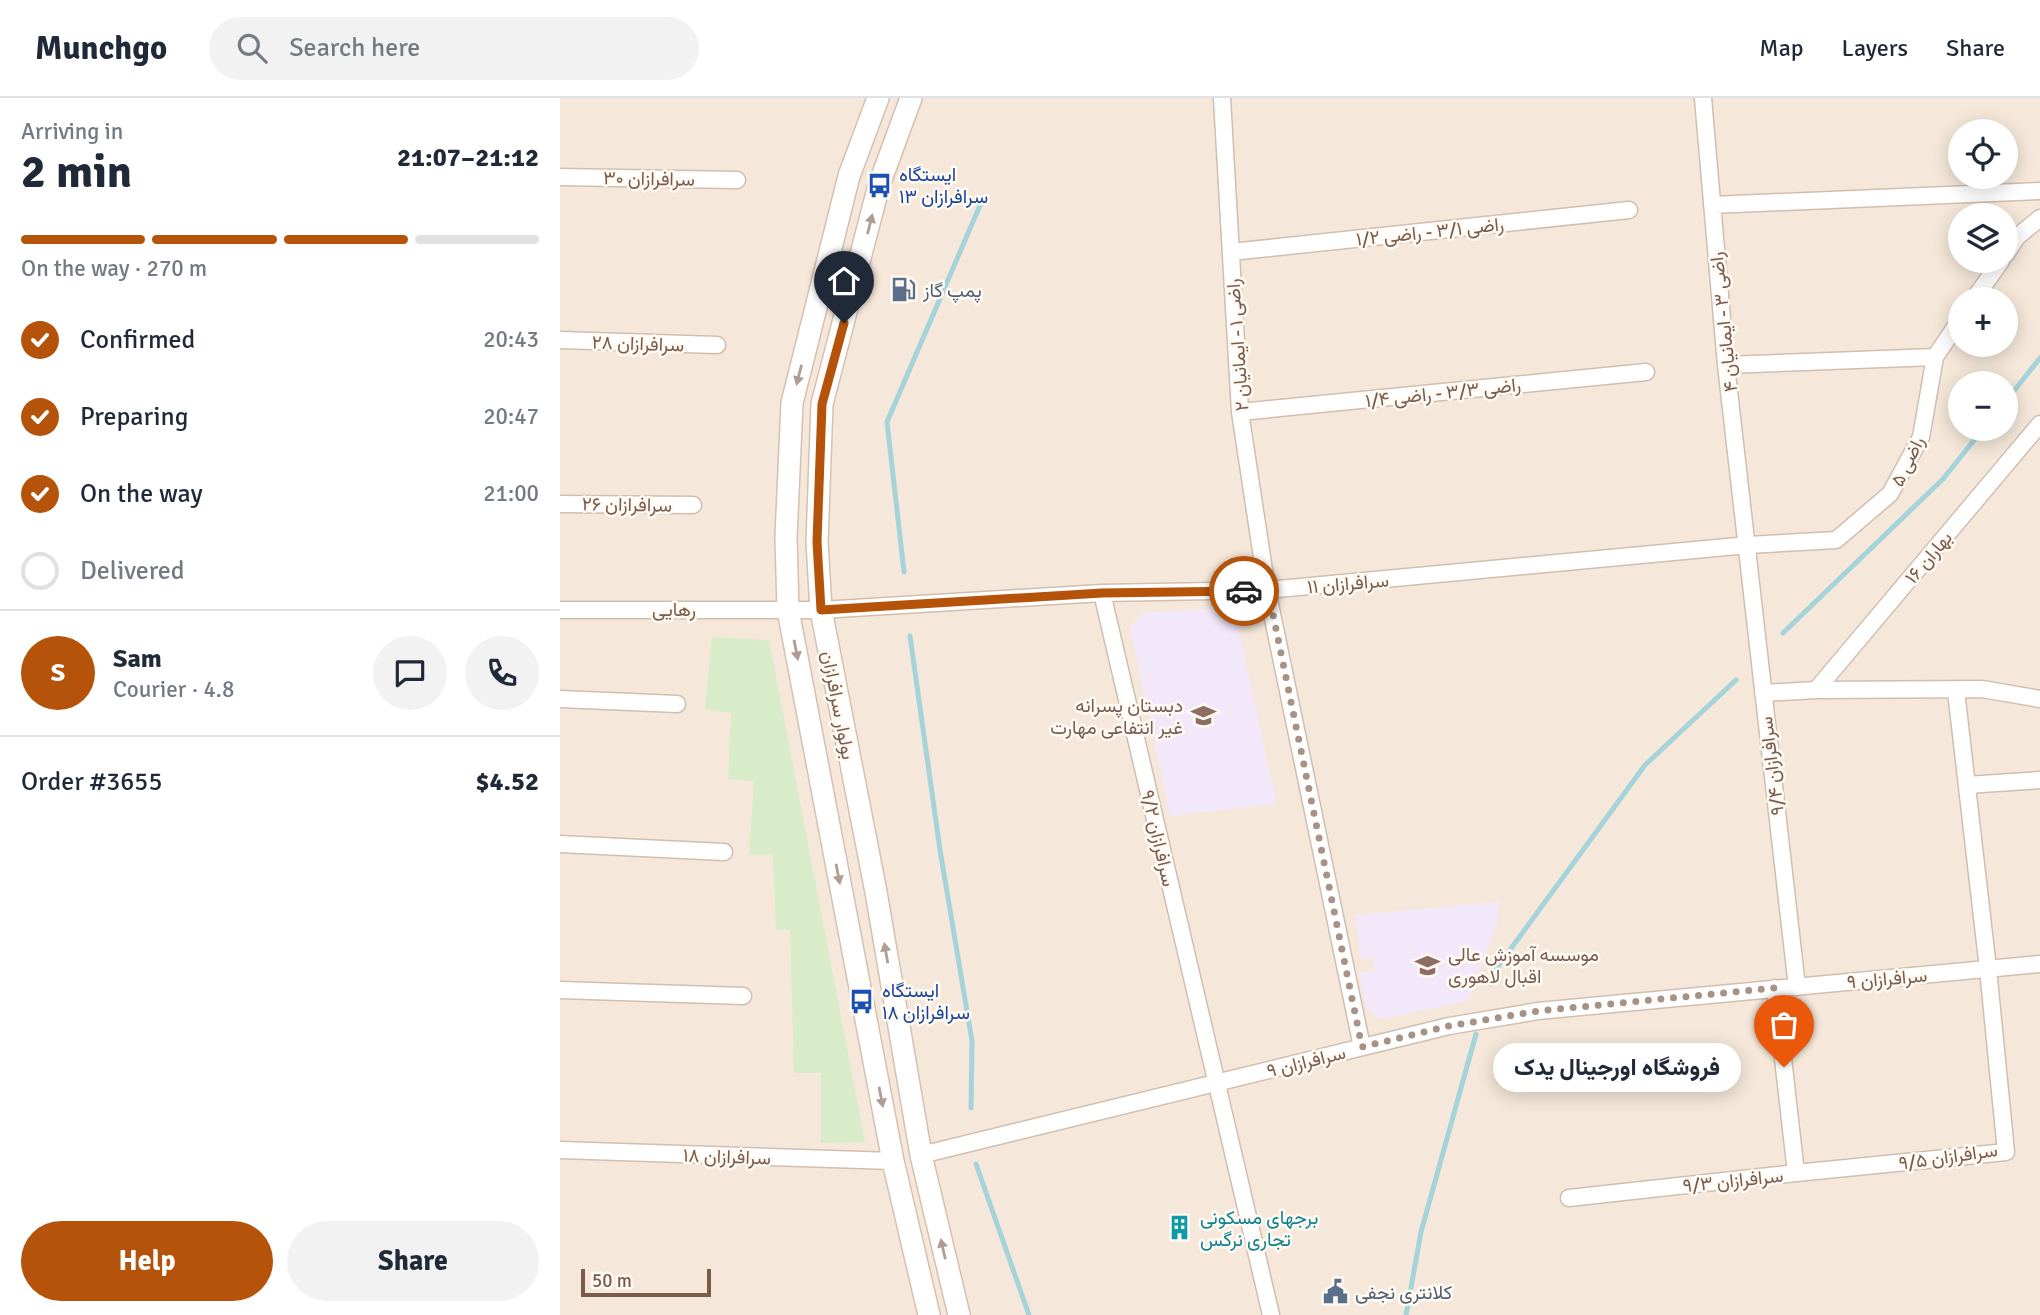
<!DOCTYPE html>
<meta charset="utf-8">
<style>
body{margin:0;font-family:Signika,Vazirmatn,sans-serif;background:#f2f2f3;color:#1f2937;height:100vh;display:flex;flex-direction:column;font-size:26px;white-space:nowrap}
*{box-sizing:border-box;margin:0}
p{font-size:23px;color:#747a83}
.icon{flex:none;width:38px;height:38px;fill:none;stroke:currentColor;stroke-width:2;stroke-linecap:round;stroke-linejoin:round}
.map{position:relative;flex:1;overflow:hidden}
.sheet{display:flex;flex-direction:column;background:#fff;width:560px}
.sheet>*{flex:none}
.controls{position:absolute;left:1388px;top:21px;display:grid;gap:14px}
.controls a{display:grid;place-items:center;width:70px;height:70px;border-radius:50%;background:#fff;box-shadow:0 4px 18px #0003;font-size:35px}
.scale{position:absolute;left:21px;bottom:18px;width:130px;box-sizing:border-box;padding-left:7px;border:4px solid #7a5c4d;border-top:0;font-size:19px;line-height:24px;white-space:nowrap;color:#7a5c4d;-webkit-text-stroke:5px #fffaf3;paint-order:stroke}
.pin{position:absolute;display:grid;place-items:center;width:60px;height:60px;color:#fff;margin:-72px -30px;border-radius:50% 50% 50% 0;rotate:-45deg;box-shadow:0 0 7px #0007}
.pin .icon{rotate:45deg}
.courier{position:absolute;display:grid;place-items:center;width:70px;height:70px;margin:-35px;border:5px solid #b45309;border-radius:50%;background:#fff;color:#222;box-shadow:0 2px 9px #0007}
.bubble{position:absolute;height:49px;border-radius:24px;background:#fff;box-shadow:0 4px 18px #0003;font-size:23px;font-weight:800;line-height:49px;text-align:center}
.summary em{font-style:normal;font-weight:800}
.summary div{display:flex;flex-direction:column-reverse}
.summary{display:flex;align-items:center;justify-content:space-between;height:119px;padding:0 21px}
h1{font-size:46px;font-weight:800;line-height:52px}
.bar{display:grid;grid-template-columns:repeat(4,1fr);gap:10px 7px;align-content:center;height:84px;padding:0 21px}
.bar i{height:9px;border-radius:5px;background:#e0e1e3}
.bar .current{background:#b45309}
.bar p{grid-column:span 4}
.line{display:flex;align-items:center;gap:18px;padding:0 21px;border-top:2px solid #e0e1e3}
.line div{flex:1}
.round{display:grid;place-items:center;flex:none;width:74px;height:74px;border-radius:37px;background:#f2f2f3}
ol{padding:0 21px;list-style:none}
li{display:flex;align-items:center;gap:21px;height:77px}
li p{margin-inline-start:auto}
li .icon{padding:7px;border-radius:50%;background:#b45309;color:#fff;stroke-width:4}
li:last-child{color:#747a83}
li i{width:38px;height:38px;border:4px solid #e0e1e3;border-radius:50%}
.button{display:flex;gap:14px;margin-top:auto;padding:14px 21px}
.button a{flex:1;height:80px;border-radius:42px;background:#b45309;color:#fff;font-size:28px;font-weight:800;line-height:80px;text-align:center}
.button a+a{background:#f2f2f3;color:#1f2937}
header{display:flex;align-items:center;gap:42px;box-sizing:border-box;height:98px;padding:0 35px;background:#fff;border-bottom:2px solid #e0e1e3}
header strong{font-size:33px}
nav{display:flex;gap:38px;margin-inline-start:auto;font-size:24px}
.search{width:490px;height:63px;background:#f2f2f3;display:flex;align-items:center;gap:18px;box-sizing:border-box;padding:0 24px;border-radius:38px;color:#747a83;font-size:26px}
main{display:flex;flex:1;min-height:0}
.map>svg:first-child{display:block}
.residential{fill:#f5e8da;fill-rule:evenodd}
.education{fill:#f3e8fa}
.green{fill:#d8ecc9}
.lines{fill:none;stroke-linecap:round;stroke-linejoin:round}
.stream{stroke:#a5d3da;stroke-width:5}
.street-casing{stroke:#d1beb0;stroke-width:19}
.secondary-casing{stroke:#d6c0b0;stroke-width:24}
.street{stroke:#fff;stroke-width:16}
.secondary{stroke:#fff;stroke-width:21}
.oneway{fill:#af9d94}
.done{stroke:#a89285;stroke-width:7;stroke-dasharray:0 12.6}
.route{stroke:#b45309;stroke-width:9}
.labels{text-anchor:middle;stroke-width:5;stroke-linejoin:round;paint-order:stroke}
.transit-label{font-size:19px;fill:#164399;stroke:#fffaf3;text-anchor:start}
.street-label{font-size:19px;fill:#7a5c4d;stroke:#fffaf3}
.service-label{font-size:19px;fill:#4e5e75;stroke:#fffaf3;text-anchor:start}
.education-label{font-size:19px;fill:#785e54;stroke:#fffaf3;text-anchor:end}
.culture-label{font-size:19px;fill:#0d838f;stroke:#fffaf3;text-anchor:start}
</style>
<header>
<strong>Munchgo</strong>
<div class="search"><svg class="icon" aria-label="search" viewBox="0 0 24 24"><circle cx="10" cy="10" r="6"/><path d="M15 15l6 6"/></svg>Search here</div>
<nav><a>Map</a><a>Layers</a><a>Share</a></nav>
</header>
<main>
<section class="sheet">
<div class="summary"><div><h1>2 min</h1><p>Arriving in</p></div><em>21:07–21:12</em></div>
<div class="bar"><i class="current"></i><i class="current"></i><i class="current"></i><i></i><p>On the way · 270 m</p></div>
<ol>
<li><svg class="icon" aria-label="check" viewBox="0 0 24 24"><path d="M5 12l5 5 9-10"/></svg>Confirmed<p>20:43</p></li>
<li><svg class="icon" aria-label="check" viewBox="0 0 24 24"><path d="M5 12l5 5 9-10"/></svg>Preparing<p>20:47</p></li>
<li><svg class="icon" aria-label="check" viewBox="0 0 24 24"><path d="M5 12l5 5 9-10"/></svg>On the way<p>21:00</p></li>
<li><i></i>Delivered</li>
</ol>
<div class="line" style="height:126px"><b class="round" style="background:#b45309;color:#fff">S</b><div><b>Sam</b><p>Courier · 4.8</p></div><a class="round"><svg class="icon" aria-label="chat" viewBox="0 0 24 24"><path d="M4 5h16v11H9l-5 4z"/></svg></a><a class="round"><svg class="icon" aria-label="phone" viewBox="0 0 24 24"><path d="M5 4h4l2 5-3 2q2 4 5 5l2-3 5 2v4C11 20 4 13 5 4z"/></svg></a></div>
<div class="line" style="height:91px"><div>Order #3655</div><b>$4.52</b></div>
<div class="button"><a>Help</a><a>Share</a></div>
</section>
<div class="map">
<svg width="1480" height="1217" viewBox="0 0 1480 1217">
<rect width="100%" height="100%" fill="#fdf6ec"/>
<path class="residential" d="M0,0h1480v1217h-1480zM1400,33h46v46h-46zM1400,117h46v46h-46zM1400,201h46v46h-46zM1400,285h46v46h-46z"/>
<path class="education" d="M657,510l20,15 40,181 -107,12 -40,-188 12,-15z
M939,804l-2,22 -29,77 -88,18 -14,-10 -7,-36 15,-2 -1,-14 -12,2 -6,-44z"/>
<path class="green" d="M152,539l57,3 96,502 -44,1v-70h-27l-4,-143h-14l-3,-75 -24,-1 5,-73 -26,-2 3,-66 -26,-4z"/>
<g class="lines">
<path class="stream" d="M1446,303l34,-43
M344,474l-17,-150 94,-219
M1223,535l160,-154 40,-50
M350,538l30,214 32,191 -1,67
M931,886l5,-15 149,-204 91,-85
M416,1066l53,151
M846,1217l15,-83 55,-198"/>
<defs>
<path id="street" d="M662,0l18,314 27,178 95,457
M1143,0l23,267 71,622
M0,79l177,3
M1152,107l328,-14
M671,154l398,-42
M1446,156l11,-17 23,-19
M1414,201l27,-38
M0,242l157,5
M1166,267l209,-8
M680,314l406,-40
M0,406l133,1
M542,495l169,722
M0,512h261l281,-17 165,-3 481,-45 88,-5 54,-46 31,-57 14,-80 25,-37
M1256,592l224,-266
M1203,595l53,-3 166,-1 58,10
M0,601l117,5
M1407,687l73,-5
M0,746l164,8
M0,892l183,6
M0,1052l333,11
M361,1057l528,-129 89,-15 502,-47
M1236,1075l210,-21 -18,-183 -32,-278
M1009,1100l227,-25 -21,-185"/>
<path id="secondary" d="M318,0l-29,78 -57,227 -6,134 2,73 105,551 36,154
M351,0l-32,87 -57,219 -5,138 4,68 55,282 45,263 38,160"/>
</defs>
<use href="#street" class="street-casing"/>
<use href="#secondary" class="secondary-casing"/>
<use href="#street" class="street"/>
<use href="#secondary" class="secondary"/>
</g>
<defs><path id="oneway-solid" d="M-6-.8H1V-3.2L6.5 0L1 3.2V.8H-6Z" transform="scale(1.75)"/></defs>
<g class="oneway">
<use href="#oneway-solid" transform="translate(310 126) rotate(-76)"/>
<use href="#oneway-solid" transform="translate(239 277) rotate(104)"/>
<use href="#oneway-solid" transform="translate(236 552) rotate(79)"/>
<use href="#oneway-solid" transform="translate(278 776) rotate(79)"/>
<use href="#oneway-solid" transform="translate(326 855) rotate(-100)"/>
<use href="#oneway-solid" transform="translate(321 999) rotate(79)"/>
<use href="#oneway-solid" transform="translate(383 1151) rotate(-103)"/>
</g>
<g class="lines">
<path class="done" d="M684,493l24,-1 94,457 87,-21 89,-15 237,-23 9,79"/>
<path class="route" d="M284,225l-22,81 -5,138 4,68 281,-17 142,-2"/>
</g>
<defs>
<symbol id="bus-bare" viewBox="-9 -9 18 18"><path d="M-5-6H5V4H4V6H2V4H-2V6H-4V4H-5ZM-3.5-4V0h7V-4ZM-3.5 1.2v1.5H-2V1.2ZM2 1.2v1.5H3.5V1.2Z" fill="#1a4fb4" stroke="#fffaf3" stroke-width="2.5" paint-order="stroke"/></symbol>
<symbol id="fuel-bare" viewBox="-9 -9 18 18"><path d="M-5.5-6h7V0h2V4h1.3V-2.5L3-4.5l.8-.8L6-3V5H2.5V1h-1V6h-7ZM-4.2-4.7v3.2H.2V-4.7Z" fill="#5c6f8a" stroke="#fffaf3" stroke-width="2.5" paint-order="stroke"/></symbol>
<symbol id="school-bare" viewBox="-9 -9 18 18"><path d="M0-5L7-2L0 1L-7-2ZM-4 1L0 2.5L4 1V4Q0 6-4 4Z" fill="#8d6e63" stroke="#fffaf3" stroke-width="2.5" paint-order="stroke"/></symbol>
<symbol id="university-bare" viewBox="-9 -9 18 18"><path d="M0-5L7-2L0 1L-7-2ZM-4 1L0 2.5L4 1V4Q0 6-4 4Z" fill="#8d6e63" stroke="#fffaf3" stroke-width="2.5" paint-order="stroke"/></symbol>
<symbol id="building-bare" viewBox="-9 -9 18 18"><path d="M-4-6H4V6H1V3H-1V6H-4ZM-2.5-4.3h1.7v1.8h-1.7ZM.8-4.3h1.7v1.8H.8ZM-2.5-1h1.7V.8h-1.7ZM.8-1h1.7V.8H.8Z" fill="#0f9aa8" stroke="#fffaf3" stroke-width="2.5" paint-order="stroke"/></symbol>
<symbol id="civic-bare" viewBox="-9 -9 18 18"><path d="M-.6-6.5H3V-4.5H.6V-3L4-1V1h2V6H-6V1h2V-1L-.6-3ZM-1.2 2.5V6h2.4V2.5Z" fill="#5c6f8a" stroke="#fffaf3" stroke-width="2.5" paint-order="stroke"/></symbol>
</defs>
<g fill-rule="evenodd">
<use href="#bus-bare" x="302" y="70" width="35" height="35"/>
<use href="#fuel-bare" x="326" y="174" width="35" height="35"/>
<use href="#school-bare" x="626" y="600" width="35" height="35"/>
<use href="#university-bare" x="850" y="850" width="35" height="35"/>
<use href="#bus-bare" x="284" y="886" width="35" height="35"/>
<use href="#building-bare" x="602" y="1112" width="35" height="35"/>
<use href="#civic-bare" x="758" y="1176" width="35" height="35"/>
</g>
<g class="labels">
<g class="transit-label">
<text x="339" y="83">ایستگاه<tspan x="339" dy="22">سرافرازان ۱۳</tspan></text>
<text x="322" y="899">ایستگاه<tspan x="322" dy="22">سرافرازان ۱۸</tspan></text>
</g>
<g class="street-label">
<text transform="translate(89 80) rotate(1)" y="7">سرافرازان ۳۰</text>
<text transform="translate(870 133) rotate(-6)" y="7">راضی ۳/۱ - راضی ۱/۲</text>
<text transform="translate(1163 224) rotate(-96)" y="7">راضی ۳ - ایمانیان ۴</text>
<text transform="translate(78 245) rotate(2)" y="7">سرافرازان ۲۸</text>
<text transform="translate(677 247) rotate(-94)" y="7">راضی ۱ - ایمانیان ۲</text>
<text transform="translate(883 294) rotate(-6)" y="7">راضی ۳/۳ - راضی ۱/۴</text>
<text transform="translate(1347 363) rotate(-64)" y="7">راضی ۵</text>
<text transform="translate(67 406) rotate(1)" y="7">سرافرازان ۲۶</text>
<text transform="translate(1368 459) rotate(-50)" y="7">بهاران ۱۶</text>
<text transform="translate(788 485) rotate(-5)" y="7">سرافرازان ۱۱</text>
<text x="114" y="518">رهایی</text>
<text transform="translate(279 607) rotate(79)" y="7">بولوار سرافرازان</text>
<text transform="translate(1211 668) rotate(-97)" y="7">سرافرازان ۹/۴</text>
<text transform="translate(599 740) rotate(77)" y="7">سرافرازان ۹/۲</text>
<text transform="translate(1327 880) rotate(-5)" y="7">سرافرازان ۹</text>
<text transform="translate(746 963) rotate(-14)" y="7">سرافرازان ۹</text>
<text transform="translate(167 1058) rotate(2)" y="7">سرافرازان ۱۸</text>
<text transform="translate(1388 1058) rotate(-8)" y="7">سرافرازان ۹/۵</text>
<text transform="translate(1173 1082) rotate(-6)" y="7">سرافرازان ۹/۳</text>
</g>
<g class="service-label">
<text x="363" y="199">پمپ گاز</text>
<text x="795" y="1201">کلانتری نجفی</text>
</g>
<g class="education-label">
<text x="623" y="614">دبستان پسرانه<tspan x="623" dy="22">غیر انتفاعی مهارت</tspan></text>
<text x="888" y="863" text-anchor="start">موسسه آموزش عالی<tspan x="888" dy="22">اقبال لاهوری</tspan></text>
</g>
<g class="culture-label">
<text x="640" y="1126">برجهای مسکونی<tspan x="640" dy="22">تجاری نرگس</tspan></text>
</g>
</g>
</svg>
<div class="controls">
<a><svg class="icon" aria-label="locate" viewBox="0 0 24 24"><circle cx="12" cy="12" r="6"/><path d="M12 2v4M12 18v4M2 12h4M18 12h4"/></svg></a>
<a><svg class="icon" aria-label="layers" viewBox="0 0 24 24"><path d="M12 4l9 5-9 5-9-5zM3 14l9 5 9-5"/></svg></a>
<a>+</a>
<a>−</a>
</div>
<div class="scale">50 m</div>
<div class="pin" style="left:1224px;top:969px;background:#ea580c"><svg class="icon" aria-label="bag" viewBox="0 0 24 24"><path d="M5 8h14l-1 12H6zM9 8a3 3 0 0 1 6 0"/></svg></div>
<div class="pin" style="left:284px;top:225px;background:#1f2937"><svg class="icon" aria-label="home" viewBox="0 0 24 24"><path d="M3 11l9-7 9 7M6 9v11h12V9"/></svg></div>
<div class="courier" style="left:684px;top:493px"><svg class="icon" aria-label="car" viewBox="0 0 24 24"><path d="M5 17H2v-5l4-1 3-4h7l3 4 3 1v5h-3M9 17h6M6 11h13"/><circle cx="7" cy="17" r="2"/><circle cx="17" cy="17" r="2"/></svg></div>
<div class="bubble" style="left:933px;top:945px;width:248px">فروشگاه اورجینال یدک</div>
</div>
</main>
